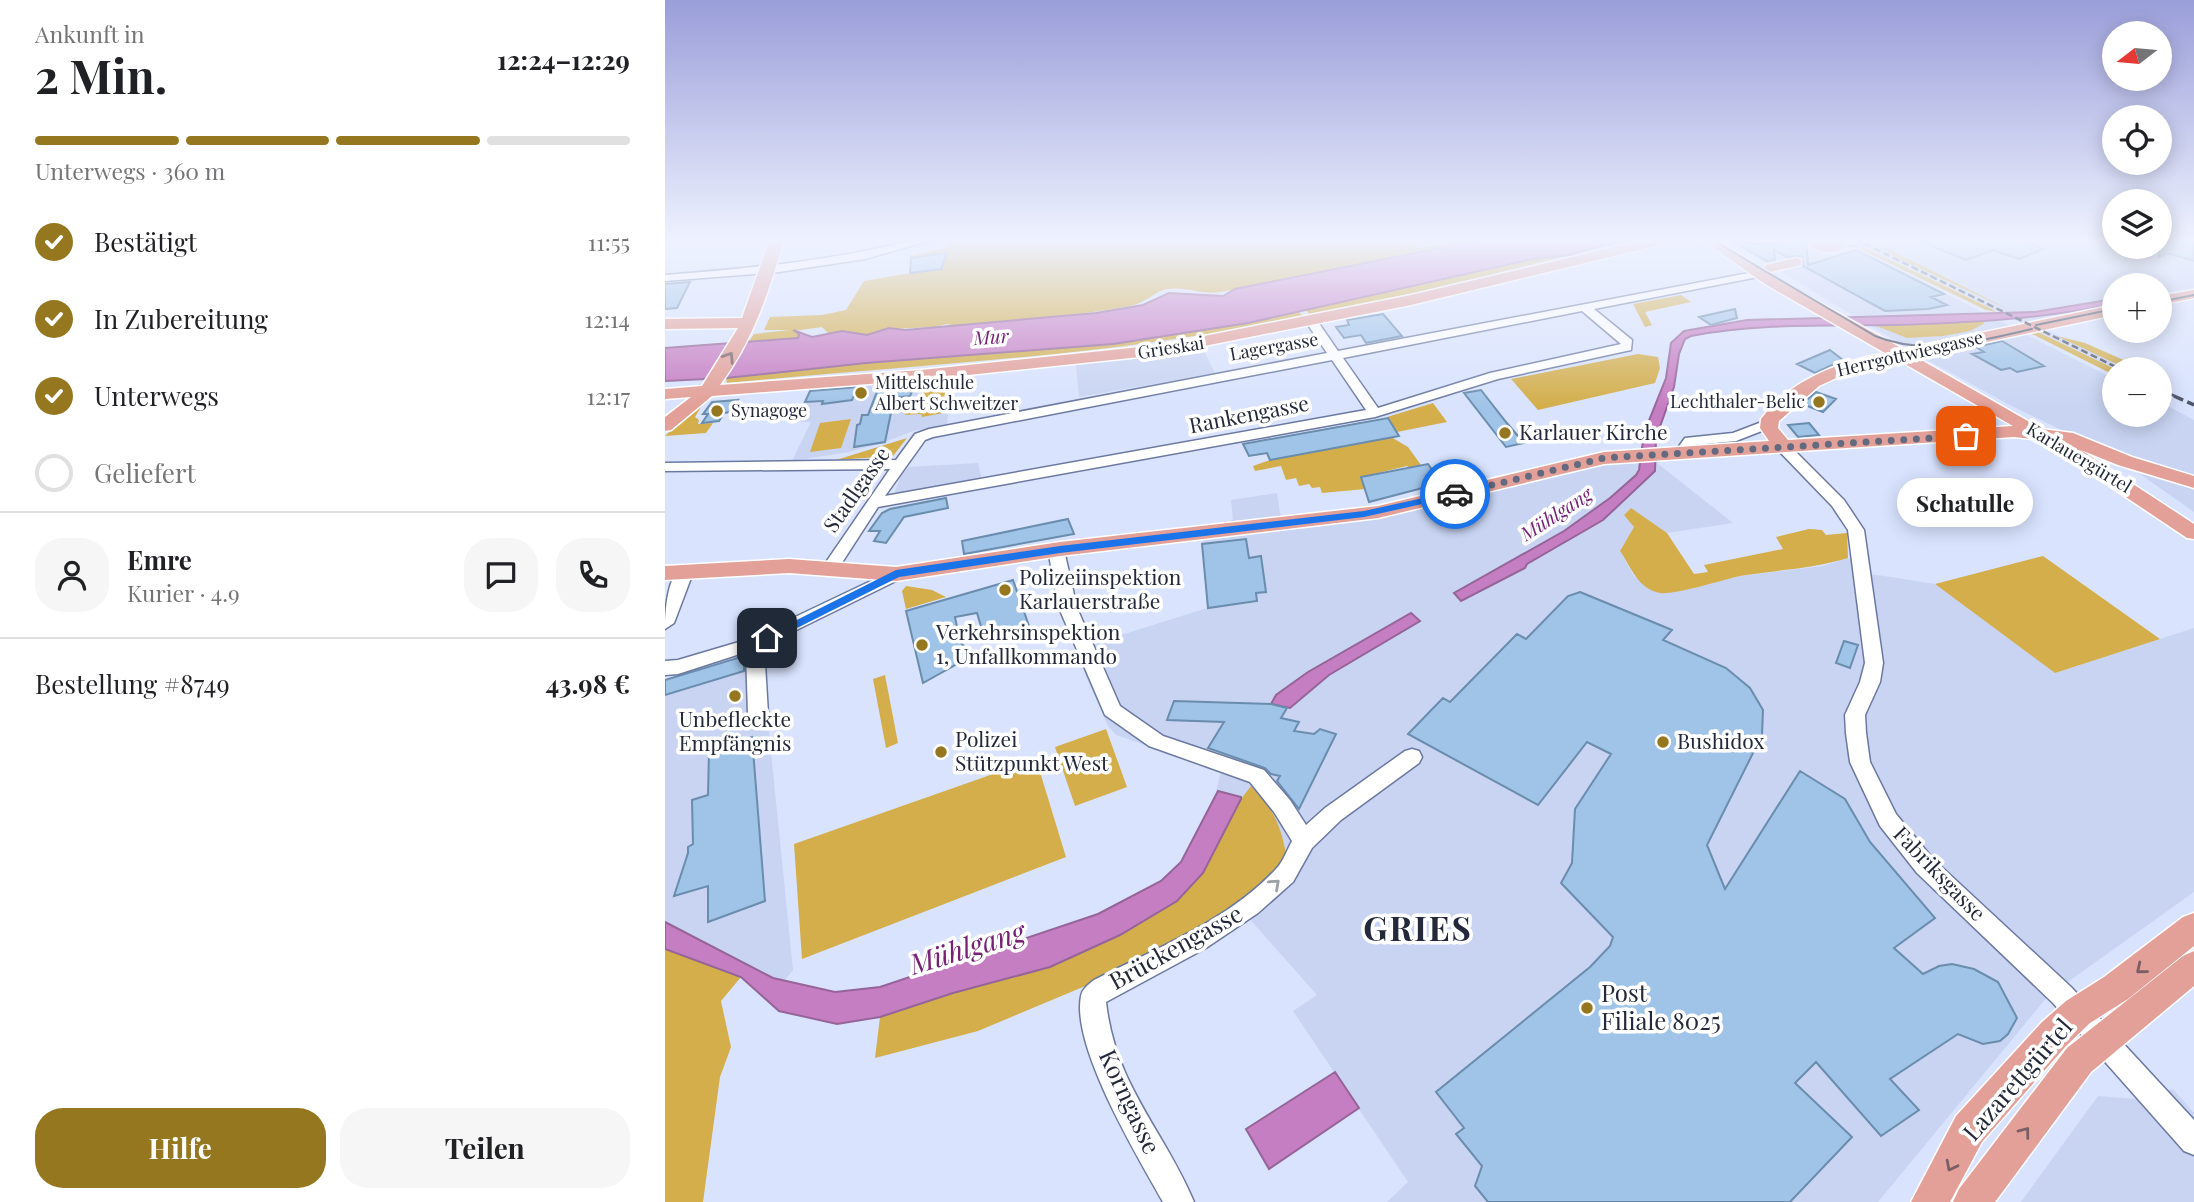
<!DOCTYPE html>
<html lang="de">
<meta charset="utf-8">
<style>
body{margin:0;font-family:"Playfair Display",serif;background:#f6f6f6;color:#202124;height:100vh;display:flex;flex-direction:column;font-size:26px;white-space:nowrap}
*{box-sizing:border-box;margin:0}
p{font-size:23px;color:#757577}
.icon{flex:none;width:38px;height:38px;fill:none;stroke:currentColor;stroke-width:2;stroke-linecap:round;stroke-linejoin:round}
.map{position:relative;flex:1;overflow:hidden}
.side{display:flex;flex-direction:column;background:#fff;width:665px}
.side>*{flex:none}
.needle{width:46px;rotate:254deg}
.tools{position:absolute;left:1437px;top:21px;display:grid;gap:14px}
.tools a{display:grid;place-items:center;width:70px;height:70px;border-radius:50%;background:#fff;box-shadow:0 4px 18px #0003;font-size:35px}
.pin{position:absolute;display:grid;place-items:center;width:60px;height:60px;color:#fff;margin:-30px;border-radius:14px;box-shadow:0 4px 10px #0006}
.courier{position:absolute;display:grid;place-items:center;width:70px;height:70px;margin:-35px;border:5px solid #1a73e8;border-radius:50%;background:#fff;color:#222;box-shadow:0 2px 9px #0007}
.bubble{position:absolute;height:49px;border-radius:24px;background:#fff;box-shadow:0 4px 18px #0003;font-size:23px;font-weight:700;line-height:49px;text-align:center}
.summary em{font-style:normal;font-weight:700}
.summary div{display:flex;flex-direction:column-reverse}
.summary{display:flex;align-items:center;justify-content:space-between;height:119px;padding:0 35px}
h1{font-size:46px;font-weight:700;line-height:52px}
.bar{display:grid;grid-template-columns:repeat(4,1fr);gap:10px 7px;align-content:center;height:84px;padding:0 35px}
.bar i{height:9px;border-radius:5px;background:#e0e0e0}
.bar .active{background:#95771f}
.bar p{grid-column:span 4}
.line{display:flex;align-items:center;gap:18px;padding:0 35px;border-top:2px solid #e0e0e0}
.line div{flex:1}
.round{display:grid;place-items:center;flex:none;width:74px;height:74px;border-radius:28px;background:#f6f6f6}
ol{padding:0 35px;list-style:none}
li{display:flex;align-items:center;gap:21px;height:77px}
li p{margin-inline-start:auto}
li .icon{padding:7px;border-radius:50%;background:#95771f;color:#fff;stroke-width:4}
li:last-child{color:#757577}
li i{width:38px;height:38px;border:4px solid #e0e0e0;border-radius:50%}
.action{display:flex;gap:14px;margin-top:auto;padding:14px 35px}
.action a{flex:1;height:80px;border-radius:28px;background:#95771f;color:#fff;font-size:28px;font-weight:700;line-height:80px;text-align:center}
.action a+a{background:#f6f6f6;color:#202124}
main{display:flex;flex:1;min-height:0}
.map>svg:first-child{display:block}
.built{fill:#c8d4f2}
.green{fill:#d3ae4b}
.water{fill:#c67ec2;stroke:#956499;stroke-width:2}
.building{fill:#a0c4e7;stroke:#6a8cad;stroke-width:2}
.lines{fill:none;stroke-linecap:round;stroke-linejoin:round}
.minor-tunnel{stroke:#b5bed7;stroke-width:12;stroke-dasharray:12 6;stroke-linecap:butt}
.minor-casing{stroke:#6b79a1;stroke-width:3}
.major-casing{stroke:#fff;stroke-width:3}
.minor{fill:#fff;fill-rule:evenodd}
.major{fill:#e3a098;fill-rule:evenodd}
.tram{stroke:#4c5266;stroke-width:2}
.rail-far1{stroke:#4c5266;stroke-width:2.5;stroke-dasharray:7 3.5;stroke-linecap:butt}
.rail{stroke:#4c5266;stroke-width:3.5;stroke-dasharray:10 4.5;stroke-linecap:butt}
.oneway{stroke:#795f64}
.oneway2{stroke:#9c9fa6}
.route{fill:#1a73e8}
.done{stroke:#636a7f;stroke-width:7;stroke-dasharray:0 12.6}
.poi-dot{fill:#95771f;stroke:#fff;stroke-width:2.5}
.labels{text-anchor:middle;stroke-width:7;stroke-linejoin:round;paint-order:stroke}
.far-street-label{font-size:18px;fill:#23293a;stroke:#fff}
.far-poi-label{font-size:18px;fill:#23293a;stroke:#fff;text-anchor:start}
.far-water-label{font-size:19px;font-style:italic;fill:#772175;stroke:#fff}
.street-label{font-size:21px;fill:#23293a;stroke:#fff}
.poi-label{font-size:21px;fill:#23293a;stroke:#fff;text-anchor:start}
.near-street-label{font-size:24px;fill:#23293a;stroke:#fff}
.near-poi-label{font-size:24px;fill:#23293a;stroke:#fff;text-anchor:start}
.near-water-label{font-size:28px;font-style:italic;fill:#772175;stroke:#fff}
.near-district-label{font-size:33px;font-weight:bold;letter-spacing:2px;fill:#23293a;stroke:#fff}
</style>
<main>
<section class="side">
<div class="summary"><div><h1>2 Min.</h1><p>Ankunft in</p></div><em>12:24–12:29</em></div>
<div class="bar"><i class="active"></i><i class="active"></i><i class="active"></i><i></i><p>Unterwegs · 360 m</p></div>
<ol>
<li><svg class="icon" aria-label="check" viewBox="0 0 24 24"><path d="M5 12l5 5 9-10"/></svg>Bestätigt<p>11:55</p></li>
<li><svg class="icon" aria-label="check" viewBox="0 0 24 24"><path d="M5 12l5 5 9-10"/></svg>In Zubereitung<p>12:14</p></li>
<li><svg class="icon" aria-label="check" viewBox="0 0 24 24"><path d="M5 12l5 5 9-10"/></svg>Unterwegs<p>12:17</p></li>
<li><i></i>Geliefert</li>
</ol>
<div class="line" style="height:126px"><a class="round"><svg class="icon" aria-label="person" viewBox="0 0 24 24"><circle cx="12" cy="8" r="4"/><path d="M4 21q1-7 8-7t8 7"/></svg></a><div><b>Emre</b><p>Kurier · 4.9</p></div><a class="round"><svg class="icon" aria-label="chat" viewBox="0 0 24 24"><path d="M4 5h16v11H9l-5 4z"/></svg></a><a class="round"><svg class="icon" aria-label="phone" viewBox="0 0 24 24"><path d="M5 4h4l2 5-3 2q2 4 5 5l2-3 5 2v4C11 20 4 13 5 4z"/></svg></a></div>
<div class="line" style="height:91px"><div>Bestellung #8749</div><b>43.98 €</b></div>
<div class="action"><a>Hilfe</a><a>Teilen</a></div>
</section>
<div class="map">
<svg width="1529" height="1202" viewBox="0 0 1529 1202">
<rect width="100%" height="100%" fill="#d9e3fe"/>
<path class="built" d="M1061,239h81l5,10 23,7 22,-7 257,130v36h45l1,-13 34,18v92l-81,-57 -103,-50 -81,-44z
M1185,239h8l17,8 -6,-8h245v8h45l35,-8v52l-34,8 -1,-14h-45v25l-76,16 89,43h-12z
M532,349h6l12,24 -136,24 -3,-32z
M288,376l-6,48 -34,7 -28,11 -36,10 -57,9 19,-39h-10l11,-34z
M939,458l35,5h18l76,60 -66,10 -37,-24 -6,6 10,12 -14,24 14,25 27,17 80,-17 82,-10 25,-8 17,15 70,11 120,89 139,-45v264l-146,104 -170,206h-491l21,-20 -115,-171 24,-16 -78,-88 12,-120 -10,12 -25,-7 5,-21 -105,-36 -8,-9 -21,-47 -10,-30 130,-41 -5,-66 31,-23 -2,-19 46,-7 3,20 7,10 77,-9z
M313,463l4,17 -78,13 -9,-1 6,-17 8,-8z
M86,653l15,49 27,268 -8,10 -12,-2 -108,-56v-243z
M1508,1089l21,24v89h-173l77,-106 38,3z"/>
<path class="green" d="M281,239h501l-31,7 4,2 40,-9h26c-88,19 -177,39 -266,53 -18,3 -35,-6 -53,-3 -12,2 -21,14 -37,17 -58,11 -116,14 -175,20l-8,-2 -13,3 -43,2 -24,6 -25,-4 -14,2 -6,-6 -28,4 5,3 -1,4 -49,3 5,-7 36,-4h-26l6,-13 52,-2 24,-5 18,-29 46,-8v-17l40,-9z
M960,239h11c-108,26 -216,55 -326,76l-4,-5 227,-51 36,-4z
M1212,243l133,67 -117,-54z
M1197,246l130,63 4,3 -10,-2 -126,-61z
M1016,295l10,7 -46,10 7,13 -7,2 -12,-23z
M634,312l4,4c-190,41 -383,48 -576,67l-1,-5c48,-5 96,-11 144,-15 145,-12 286,-19 429,-51z
M1316,321l4,2 -15,8 -27,5 -36,2 -33,-13z
M1373,332l77,37 -1,6 -84,-42z
M1392,336l28,7 59,26h-17z
M973,354l20,3 2,11 -5,15 -117,27 -27,-31z
M288,378l-4,34 -27,5 -1,-3 -16,1c3,-10 14,-15 19,-25l7,-1 4,-9z
M42,397l-12,20 4,3 -1,4 15,-1 -7,10 -41,3z
M768,403l14,19 -50,10 -10,-15z
M186,419l-10,29 -31,4 10,-29z
M726,437l17,10 13,18 -12,3 -2,-2 -46,11 4,12 -43,4 -2,-6 -8,1 -3,-4 -10,2 -3,-8 -10,2 -5,-14 -26,5 -2,-5 17,-6z
M242,438l-14,18 -57,4z
M966,508l36,25 27,41 14,-2 -4,-7 79,-16 -7,-12 33,-8 13,1 4,5 21,-2 1,25c-36,11 -72,12 -108,18 -18,4 -65,19 -80,17 -22,-4 -29,-26 -40,-42l14,-24 -10,-12z
M1378,556l117,83 -105,34 -120,-89z
M241,586l26,4 14,7 -40,12 -4,-18z
M220,675l13,68 -12,5 -13,-69z
M441,729l21,58 -52,19 -20,-59z
M371,759l30,98 -264,102 -8,-115z
M586,786c21,20 30,39 35,68l-16,27 -31,26 -94,54 -167,70 -103,27 5,-41 73,-24 97,-26 70,-32 57,-34 26,-28 38,-74z
M0,949l76,28 -20,24 10,46 -11,30 -17,125h-38z"/>
<path class="water" d="M821,239h139l-56,16 -36,4 -285,64 -135,21 -247,19 -140,15 -61,3v-33l133,-10 1,-4 -6,-4 19,7 30,-6 25,4 22,-7 16,2 191,-17 47,-8 26,-12 54,3 12,-7z
M1449,299v5c-73,15 -145,19 -219,21 -69,1 -136,-2 -204,11l-6,3 -6,15 -5,33 -18,51 -1,33 -52,49 -76,44 -2,4 -64,33 -7,-8 110,-62 46,-33 26,-23 3,-5 5,-37 22,-55 5,-35 13,-12 63,-11 288,-8z
M746,613l9,8 -91,54 -39,33 -19,-4 5,-9 32,-23z
M553,791l23,6v2l-38,74 -26,28 -57,34 -70,32 -97,26 -73,24 -43,7 -58,-13 -38,-34 -76,-28v-27l108,56 62,14 45,-5 218,-73 63,-33 20,-19z
M670,1072l24,36 -90,61 -23,-40z"/>
<path class="building" d="M1131,239h10l2,26 48,-15 88,44 -13,3 16,8 -19,4 -43,2 -82,-45 -1,-10 -15,1 -13,-7 1,10 -8,1 -33,-19 36,3z
M1250,239h103l25,10 -24,10 -26,-9 -27,10z
M1494,239h35v22l-27,-8 -8,4z
M282,253l-6,16 -31,4 1,-15z
M25,282l-13,26 -12,1v-25z
M1070,309l2,9 -26,7 -12,-8z
M718,314l19,22 -36,7 -5,-8 -17,3 -8,-11 13,-2 -2,-5z
M1337,341l42,25 -27,6 -7,-4 -9,2 -29,-16 12,-2 -8,-5z
M1165,350l13,10 -28,13 -18,-9z
M251,383l-6,13 -16,2 -9,44 -31,5 3,-22 3,-1 2,-9h6l11,-29z
M193,387l-6,13 -30,4 1,-3 -18,1 5,-11z
M816,390l25,32 18,21 -18,4 -42,-54z
M1151,392l20,7 -13,13 -21,-8z
M73,400l-8,12 -6,1 -5,8 -17,2 6,-9h-5l9,-12z
M723,418l11,18 -129,24 -3,-7 -18,3 -6,-12z
M1144,423l10,12 -21,2 -10,-12z
M763,464l12,17 -7,2 1,2 -65,17 -8,-25z
M281,498l2,10 -44,9 -18,26 -12,-2 6,-10h-11l13,-18 8,-4z
M403,519l6,15 -110,20 -2,-13z
M581,539l3,19 12,-2 5,36 -10,1 1,8 -49,7 -6,-64z
M348,580l16,46 -30,16 -3,-9 -11,7 -8,-27 -22,4 5,25 13,13 -50,28 -17,-72z
M915,592l92,38 -9,10 63,28 24,20 13,22 -1,25 -55,110 18,44 75,-118 45,28 25,43 65,76 -41,30 29,26 16,-8 13,-2 22,5 24,13 19,36 -9,16 -8,7 -17,3 -25,-10 -68,45 29,31 -38,26 -65,-74 -21,21 57,54 -62,65h-302l-13,-16 7,-20 -26,-32 8,-6 -28,-36 154,-125 20,-21 3,-9 -52,-54 11,-20 3,-54 36,-55 -24,-12 -49,63 -130,-71 35,-36 7,4 67,-68 9,5 42,-43z
M1179,641l14,4 -8,23 -14,-5z
M79,656v15l-79,24v-15z
M509,701l97,3 16,4 -6,10 18,4 -5,9 20,3 6,-5 16,5 -37,75 -22,-28 3,-5 -9,-2 -6,-6 -57,-20 16,-26 -57,-2z
M87,737l13,164 -57,21v-36l-34,10 14,-43v-6l5,-3 -1,-44 16,-5 1,-44z"/>
<g class="lines">
<path class="minor-tunnel" d="M1194,243l4,-2"/>
<defs>
<path id="minor" d="M252,239h18l-70,20 -86,13 -114,9v-6c85,-7 169,-14 252,-36z
M1166,239h26l4,3c-7,5 -27,5 -34,0z
M1094,271l6,3 -2,2 -169,33 38,31 -1,10 -133,29 -123,38 -497,90 -42,65 -6,1 -8,-5 68,-99 -225,2v-8l231,-3 19,-26 14,-5 398,-76 -21,-31 6,-4 4,1 22,32zM917,311l39,33 -131,29 -112,35 -35,-50zM667,360l34,50 -481,86 40,-56 8,-3z
M1102,420l7,4 -2,3 -36,14 -42,4 -4,12 -5,1 -7,-4 -1,-5 8,-11 48,-5z
M1118,443l5,1 56,56 20,30 19,133 -3,19 -15,33 1,18 4,29 26,52 37,45 138,128 123,133v35l-10,-4 -131,-148 -136,-130 -37,-47 -30,-64 -4,-29 -1,-18 15,-33 5,-19 -17,-133 -16,-24 -54,-56 -2,-3 2,-3z
M391,545l8,5 13,58 43,98 43,30 101,34 26,30 16,25 19,-17 80,-57 7,-2 7,2 3,6 -3,6 -78,57 -29,28 -19,34 -35,31 -52,35 -100,54c9,83 58,128 88,200h-31c-25,-45 -92,-155 -82,-206 1,-7 8,-12 13,-16 61,-31 134,-59 182,-111 7,-7 11,-19 16,-28l-18,-29 -24,-30 -101,-36 -44,-31 -46,-107 -11,-58z
M21,565l8,5 -20,53 -9,6c0,-16 2,-59 21,-64z
M231,569l8,5 -2,4 -138,68 4,68 -3,5 -7,2 -7,-2 -3,-5 -2,-62 -68,22 -13,1v-14l13,-1 71,-21z"/>
<path id="major" d="M105,239h14c-15,53 -31,101 -64,146l201,-15 238,-25 252,-50 238,-56h25l-2,3 -261,63 -252,50 -238,25 -209,16 -41,34 -6,1v-14l26,-20 -26,2v-10l37,-3 36,-58 -73,1v-10l77,-1z
M1036,239h16l58,39 128,71 211,-44v10l-198,42 126,72 31,4 59,24 62,19v12l-76,-23 -37,-15 113,74v15l-7,-1 -130,-87 -2,-4 6,-5 -47,-5 -410,27 -226,54 -318,38 -164,25 -107,-8 -124,7v-14l124,-7 107,8 164,-25 318,-36 226,-54 165,-11 -9,-13 1,-9c30,-40 78,-57 124,-66l-120,-69zM1233,360l115,66 -225,14 -10,-12 1,-7 40,-35 37,-17z
M1151,239l25,1 4,7c-11,9 -27,6 -37,-3z
M1131,258l5,1v6l-30,7 -7,-4 2,-3z
M1529,290v8l-35,7v-9z
M1529,913v33l-66,53 -38,24 -24,23 -84,96 -32,60h-39l45,-86 86,-94 24,-21 38,-24 79,-60z
M1529,951v35l-103,86 -96,130h-42l6,-13 108,-141 116,-92z"/>
</defs>
<use href="#minor" class="minor-casing"/>
<use href="#major" class="major-casing"/>
<use href="#minor" class="minor"/>
<use href="#major" class="major"/>
<path class="tram" d="M1046,239l164,97c53,21 103,5 157,-7
M1494,302l35,-7
M1371,325l78,-16"/>
<path class="rail-far1" d="M1190,239l265,130
M1494,389l18,8"/>
<path class="rail" d="M1509,396l20,9"/>
</g>
<defs><path id="oneway-chevron" d="M-2-3.5L2.5 0L-2 3.5" fill="none" stroke-width="1.6" stroke-linecap="round" stroke-linejoin="round" transform="scale(1.75)"/></defs>
<g class="oneway">
<use href="#oneway-chevron" transform="translate(64 357) rotate(-57)"/>
<use href="#oneway-chevron" transform="translate(1476 969) rotate(141)"/>
<use href="#oneway-chevron" transform="translate(1360 1132) rotate(-53)"/>
<use href="#oneway-chevron" transform="translate(1286 1166) rotate(117)"/>
</g>
<use class="oneway2" href="#oneway-chevron" transform="translate(610 884) rotate(-42)"/>
<linearGradient id="sky" x2="0" y2="1"><stop stop-color="#9a9ed9"/><stop offset="0.59" stop-color="#eef2ff"/><stop offset="1" stop-color="#eef2ff" stop-opacity="0"/></linearGradient>
<rect width="1529" height="407" fill="url(#sky)"/>
<path class="route" d="M790,491l5,3 -2,2 -94,21 -304,36 -161,24 -128,64h-8l-2,-3 135,-68 164,-24 304,-35z"/>
<g class="lines">
<path class="done" d="M790,494l149,-36 362,-22"/>
</g>
<g class="poi-dot">
<circle cx="196" cy="393" r="7"/>
<circle cx="1154" cy="402" r="7"/>
<circle cx="52" cy="411" r="7"/>
<circle cx="840" cy="433" r="7"/>
<circle cx="340" cy="590" r="7"/>
<circle cx="257" cy="645" r="7"/>
<circle cx="70" cy="696" r="7"/>
<circle cx="998" cy="742" r="7"/>
<circle cx="276" cy="752" r="7"/>
<circle cx="922" cy="1008" r="7"/>
</g>
<g class="labels">
<g class="far-street-label">
<text transform="translate(609 347) rotate(-10)" y="6">Lagergasse</text>
<text transform="translate(506 348) rotate(-9)" y="6">Grieskai</text>
<text transform="translate(1245 354) rotate(-13)" y="6">Herrgottwiesgasse</text>
<text transform="translate(1414 458) rotate(31)" y="6">Karlauergürtel</text>
</g>
<g class="far-poi-label">
<text x="210" y="389">Mittelschule<tspan x="210" dy="21">Albert Schweitzer</tspan></text>
<text x="1140" y="408" text-anchor="end">Lechthaler-Belic</text>
<text x="66" y="417">Synagoge</text>
</g>
<g class="far-water-label">
<text transform="translate(326 337) rotate(-4)" y="7">Mur</text>
<text transform="translate(891 514) rotate(-33)" y="7">Mühlgang</text>
</g>
<g class="street-label">
<text transform="translate(584 415) rotate(-11)" y="7">Rankengasse</text>
<text transform="translate(192 490) rotate(-55)" y="7">Stadlgasse</text>
<text transform="translate(1274 874) rotate(46)" y="7">Fabriksgasse</text>
</g>
<g class="poi-label">
<text x="854" y="440">Karlauer Kirche</text>
<text x="354" y="585">Polizeiinspektion<tspan x="354" dy="24">Karlauerstraße</tspan></text>
<text x="271" y="640">Verkehrsinspektion<tspan x="271" dy="24">1, Unfallkommando</tspan></text>
<text x="70" y="727" text-anchor="middle">Unbefleckte<tspan x="70" dy="24">Empfängnis</tspan></text>
<text x="290" y="747">Polizei<tspan x="290" dy="24">Stützpunkt West</tspan></text>
<text x="1012" y="749">Bushidox</text>
</g>
<g class="near-street-label">
<text transform="translate(511 948) rotate(-29)" y="8">Brückengasse</text>
<text transform="translate(1353 1080) rotate(-49)" y="8">Lazarettgürtel</text>
<text transform="translate(464 1102) rotate(65)" y="8">Korngasse</text>
</g>
<g class="near-poi-label">
<text x="936" y="1002">Post<tspan x="936" dy="28">Filiale 8025</tspan></text>
</g>
<g class="near-water-label">
<text transform="translate(302 948) rotate(-17)" y="10">Mühlgang</text>
</g>
<g class="near-district-label">
<text x="753" y="941">GRIES</text>
</g>
</g>
</svg>
<div class="tools">
<a><svg class="needle" viewBox="-14 -14 28 28"><path d="M0-13l5 13h-10z" fill="#e53935"/><path d="M0 13l5-13h-10z" fill="#757577"/></svg></a>
<a><svg class="icon" aria-label="locate" viewBox="0 0 24 24"><circle cx="12" cy="12" r="6"/><path d="M12 2v4M12 18v4M2 12h4M18 12h4"/></svg></a>
<a><svg class="icon" aria-label="layers" viewBox="0 0 24 24"><path d="M12 4l9 5-9 5-9-5zM3 14l9 5 9-5"/></svg></a>
<a>+</a>
<a>−</a>
</div>
<div class="pin" style="left:1301px;top:436px;background:#ea580c"><svg class="icon" aria-label="bag" viewBox="0 0 24 24"><path d="M5 8h14l-1 12H6zM9 8a3 3 0 0 1 6 0"/></svg></div>
<div class="pin" style="left:102px;top:638px;background:#1f2937"><svg class="icon" aria-label="home" viewBox="0 0 24 24"><path d="M3 11l9-7 9 7M6 9v11h12V9"/></svg></div>
<div class="courier" style="left:790px;top:494px"><svg class="icon" aria-label="car" viewBox="0 0 24 24"><path d="M5 17H2v-5l4-1 3-4h7l3 4 3 1v5h-3M9 17h6M6 11h13"/><circle cx="7" cy="17" r="2"/><circle cx="17" cy="17" r="2"/></svg></div>
<div class="bubble" style="left:1232px;top:478px;width:136px">Schatulle</div>
</div>
</main>
